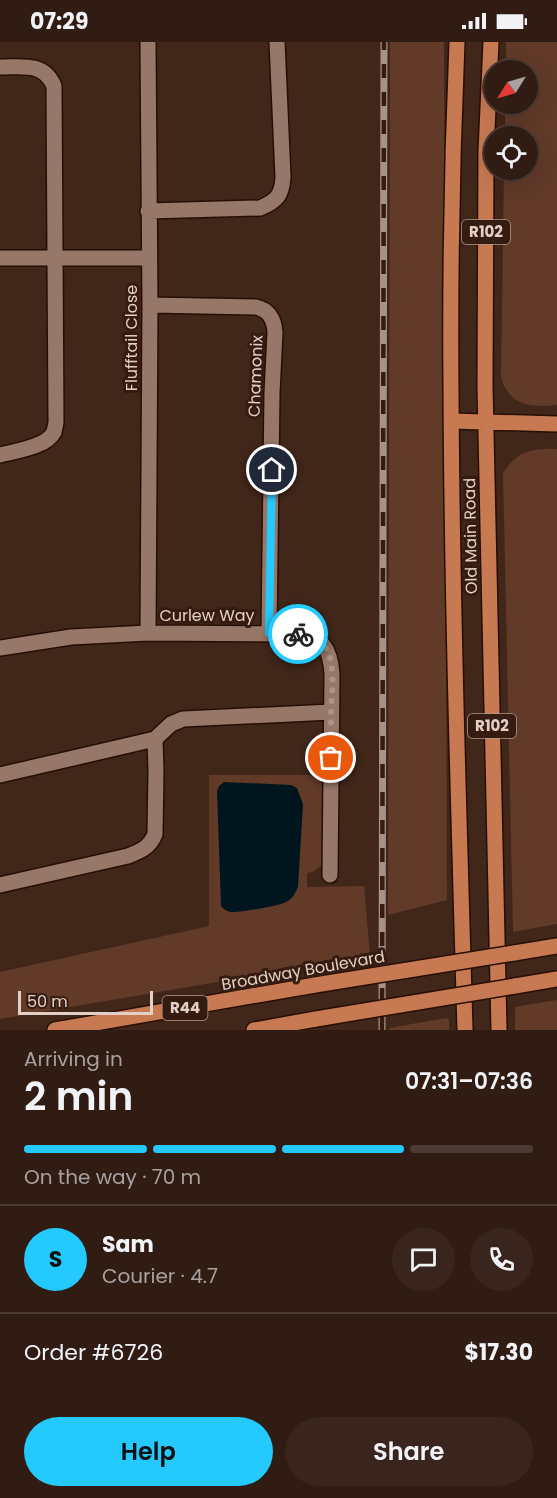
<!DOCTYPE html>
<meta charset="utf-8">
<style>
body{margin:0;font-family:Poppins,sans-serif;background:#39251d;color:#f1f3f6;height:100vh;display:flex;flex-direction:column;font-size:22px;white-space:nowrap}
*{box-sizing:border-box;margin:0}
p{font-size:20px;color:#a8a1a0}
.icon{flex:none;width:33px;height:33px;fill:none;stroke:currentColor;stroke-width:2;stroke-linecap:round;stroke-linejoin:round}
.map{position:relative;height:988px;overflow:hidden}
.side{display:flex;flex-direction:column;background:#311c14;flex:1}
.side>*{flex:none}
.needle{width:39px;rotate:233deg}
.fabs{position:absolute;left:484px;top:18px;display:grid;gap:12px}
.fabs a{display:grid;place-items:center;width:54px;height:54px;border-radius:50%;background:#311c14;box-shadow:0 6px 24px #0002,0 0 0 2px #4c3a34;font-size:30px}
.scale{position:absolute;left:18px;bottom:15px;width:135px;box-sizing:border-box;padding-left:6px;border:3px solid #e2d0c8;border-top:0;font-size:16px;line-height:21px;white-space:nowrap;color:#e2d0c8;-webkit-text-stroke:4px #361c10;paint-order:stroke}
.pin{position:absolute;display:grid;place-items:center;width:51px;height:51px;color:#fff;margin:-26px;border:3px solid #fff;border-radius:50%;box-shadow:0 2px 6px #0007}
.courier{position:absolute;display:grid;place-items:center;width:60px;height:60px;margin:-30px;border:4px solid #24c9fe;border-radius:50%;background:#fff;color:#222;box-shadow:0 2px 8px #0007}
.headline em{font-style:normal;font-weight:600}
.headline div{display:flex;flex-direction:column-reverse}
.headline{display:flex;align-items:center;justify-content:space-between;height:102px;padding:0 24px}
h1{font-size:39px;font-weight:600;line-height:45px}
.bar{display:grid;grid-template-columns:repeat(4,1fr);gap:9px 6px;align-content:center;height:72px;padding:0 24px}
.bar i{height:8px;border-radius:4px;background:#4c3a34}
.bar .current{background:#24c9fe}
.bar p{grid-column:span 4}
.line{display:flex;align-items:center;gap:15px;padding:0 24px;border-top:2px solid #4c3a34}
.line div{flex:1}
.round{display:grid;place-items:center;flex:none;width:63px;height:63px;border-radius:32px;background:#39251d}
.action{display:flex;gap:12px;margin-top:auto;padding:12px 24px}
.action a{flex:1;height:69px;border-radius:36px;background:#24c9fe;color:#111;font-size:24px;font-weight:600;line-height:69px;text-align:center}
.action a+a{background:#39251d;color:#f1f3f6}
.status{display:flex;justify-content:space-between;align-items:center;height:42px;padding:0 30px;background:#311c14;direction:ltr}
.status svg{height:16px;fill:currentColor}
.map>svg:first-child{display:block}
.green{fill:#613a28}
.water{fill:#00151e}
.lines{fill:none;stroke-linecap:round;stroke-linejoin:round}
.minor-casing{stroke:#270e04;stroke-width:18}
.major-casing{stroke:#270e04;stroke-width:18}
.minor{stroke:#977768;stroke-width:15}
.major{stroke:#c77952;stroke-width:15}
.rail-casing{stroke:#a79288;stroke-width:7}
.rail{stroke:#361c10;stroke-width:4.5;stroke-dasharray:14;stroke-linecap:butt}
.major-bridge-casing{stroke:#270e04;stroke-width:18;stroke-linecap:butt}
.major-bridge{stroke:#c77952;stroke-width:15}
.done{stroke:#aa948b;stroke-width:6;stroke-dasharray:0 10.8}
.route{stroke:#24c9fe;stroke-width:8}
.labels{text-anchor:middle;stroke-width:6;stroke-linejoin:round;paint-order:stroke}
.shield{fill:#361c10;stroke:#ae9a91;stroke-width:1.5}
.shield-label{font-size:15px;font-weight:bold;fill:#e2d0c8}
.street-label{font-size:16px;fill:#e2d0c8;stroke:#361c10}
</style>
<div class="status"><b>07:29</b><svg viewBox="0 0 49 12"><path d="M0 12V9h3v3zM5 12V6h3v6zM10 12V3h3v9zM15 12V0h3v12zM26 1h20v11H26zM47 4h2v5h-2z"/></svg></div>
<div class="map">
<svg width="557" height="988" viewBox="0 0 557 988">
<rect width="100%" height="100%" fill="#41261a"/>
<path class="green" d="M390,0h54l3,858 -59,15z
M506,0h51v363c-26,3 -50,0 -56,-29l3,-206h24v-34h-23v-32h23v-34h-22z
M557,407v475l-44,8 -10,-459c14,-22 29,-25 54,-24z
M209,733h114v89l-10,8 -6,1v14l57,-1 6,70 -370,63v-47l209,-46z
M557,958v30h-42v-23z
M446,976l3,1v11h-60v-2z"/>
<path class="water" d="M224,740l67,3 6,3 6,16 -5,83c-3,6 -5,12 -12,15 -9,4 -42,10 -53,10 -5,0 -9,-2 -12,-6l-4,-115 2,-5z"/>
<g class="lines">
<defs>
<path id="minor" d="M148,0l2,263 -2,328
M0,25c22,0 44,-5 54,19l2,336c0,1 -2,10 -2,10 -7,15 -39,19 -54,23
M148,169l112,-3c17,-7 22,-13 23,-31l-6,-135
M0,216h149
M150,263l106,2c13,3 18,12 19,25l-3,61 -3,240
M0,606l71,-11 77,-4 153,1c24,2 30,20 31,41l-2,200
M0,733l155,-36 16,-15 12,-5 148,-7
M0,843l128,-29c13,-5 22,-9 27,-22l1,-63 -1,-32"/>
<path id="major" d="M457,0c-5,116 -7,232 -6,348 1,213 8,427 14,640
M491,0l-5,110 -1,235 14,643
M451,379l106,3
M514,911l43,-7
M515,944l42,-7
M55,988l260,-45
M254,988l62,-11"/>
</defs>
<use href="#minor" class="minor-casing"/>
<use href="#major" class="major-casing"/>
<use href="#minor" class="minor"/>
<use href="#major" class="major"/>
<defs>
<path id="rail" d="M382,988l2,-988"/>
</defs>
<use href="#rail" class="rail-casing"/>
<use href="#rail" class="rail"/>
<defs>
<path id="major-bridge" d="M315,943l199,-32
M316,977l199,-33"/>
</defs>
<use href="#major-bridge" class="major-bridge-casing"/>
<use href="#major-bridge" class="major-bridge"/>
</g>
<g class="lines">
<path class="done" d="M298,592c43,2 34,48 33,78 0,15 0,31 0,46"/>
<path class="route" d="M272,428l-3,163 29,1"/>
</g>
<g class="labels">
<g class="shield">
<rect x="462" y="178" width="48" height="24" rx="4.5"/>
<rect x="468" y="672" width="48" height="24" rx="4.5"/>
<rect x="162.5" y="954" width="45" height="24" rx="4.5"/>
</g>
<g class="shield-label">
<text x="486" y="195">R102</text>
<text x="492" y="689">R102</text>
<text x="185" y="971">R44</text>
</g>
<g class="street-label">
<text transform="translate(131 296) rotate(-90)" y="6">Flufftail Close</text>
<text transform="translate(255 334) rotate(-88)" y="6">Chamonix</text>
<text transform="translate(470 494) rotate(-91)" y="6">Old Main Road</text>
<text x="207" y="579">Curlew Way</text>
<text transform="translate(303 928) rotate(-10)" y="6">Broadway Boulevard</text>
</g>
</g>
</svg>
<div class="fabs">
<a><svg class="needle" viewBox="-14 -14 28 28"><path d="M0-13l5 13h-10z" fill="#e53935"/><path d="M0 13l5-13h-10z" fill="#a8a1a0"/></svg></a>
<a><svg class="icon" aria-label="locate" viewBox="0 0 24 24"><circle cx="12" cy="12" r="6"/><path d="M12 2v4M12 18v4M2 12h4M18 12h4"/></svg></a>
</div>
<div class="scale">50 m</div>
<div class="pin" style="left:331px;top:716px;background:#ea580c"><svg class="icon" aria-label="bag" viewBox="0 0 24 24"><path d="M5 8h14l-1 12H6zM9 8a3 3 0 0 1 6 0"/></svg></div>
<div class="pin" style="left:272px;top:428px;background:#1f2937"><svg class="icon" aria-label="home" viewBox="0 0 24 24"><path d="M3 11l9-7 9 7M6 9v11h12V9"/></svg></div>
<div class="courier" style="left:298px;top:592px"><svg class="icon" aria-label="bike" viewBox="0 0 24 24"><circle cx="6" cy="16" r="4"/><circle cx="18" cy="16" r="4"/><path d="M6 16l4-8h5l3 8M10 8l3 8H6M13 5h3"/></svg></div>
</div>
<section class="side">
<div class="headline"><div><h1>2 min</h1><p>Arriving in</p></div><em>07:31–07:36</em></div>
<div class="bar"><i class="current"></i><i class="current"></i><i class="current"></i><i></i><p>On the way · 70 m</p></div>
<div class="line" style="height:108px"><b class="round" style="background:#24c9fe;color:#111">S</b><div><b>Sam</b><p>Courier · 4.7</p></div><a class="round"><svg class="icon" aria-label="chat" viewBox="0 0 24 24"><path d="M4 5h16v11H9l-5 4z"/></svg></a><a class="round"><svg class="icon" aria-label="phone" viewBox="0 0 24 24"><path d="M5 4h4l2 5-3 2q2 4 5 5l2-3 5 2v4C11 20 4 13 5 4z"/></svg></a></div>
<div class="line" style="height:78px"><div>Order #6726</div><b>$17.30</b></div>
<div class="action"><a>Help</a><a>Share</a></div>
</section>
